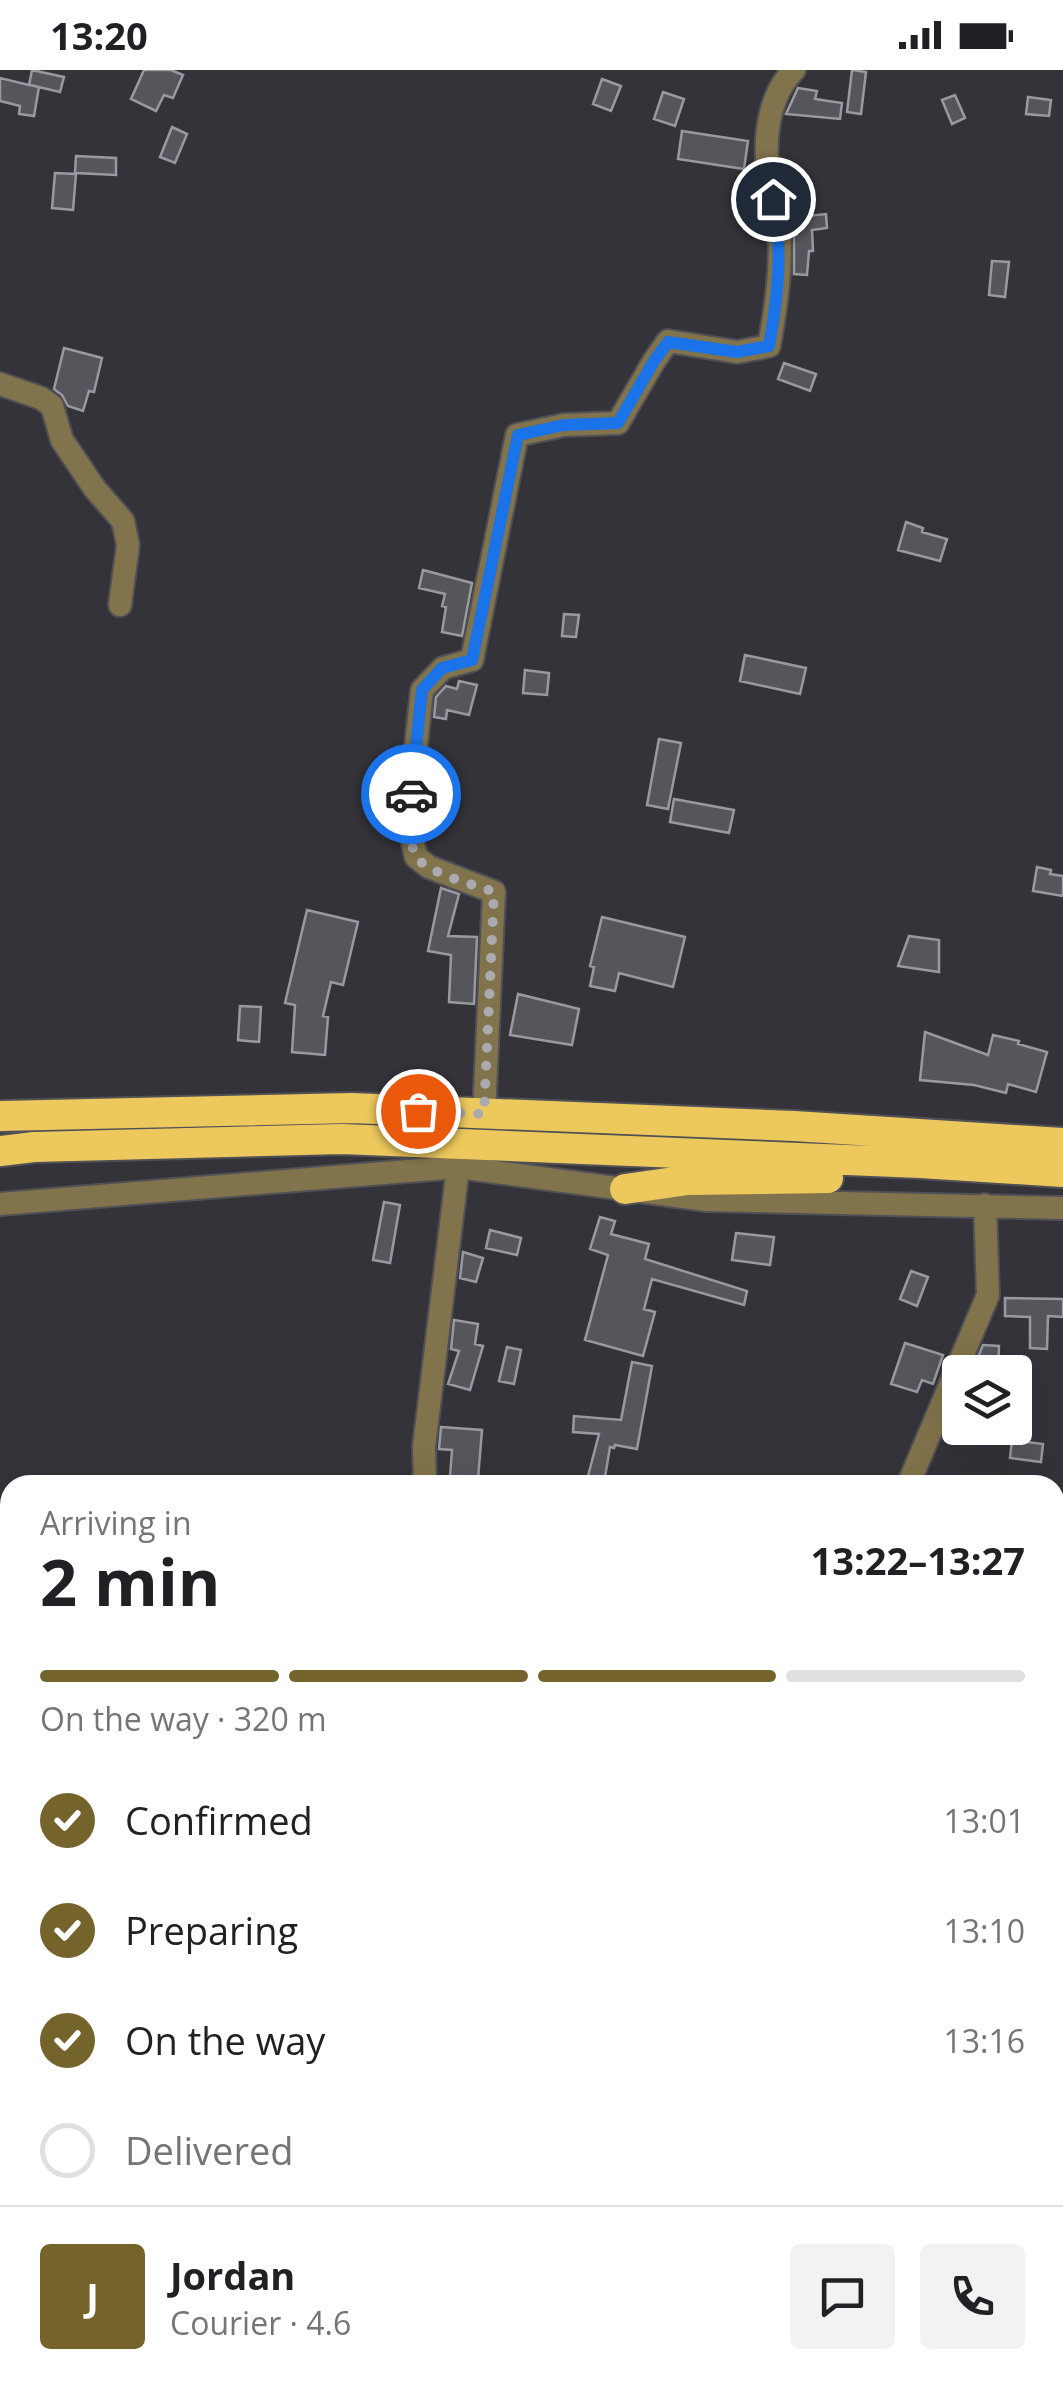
<!DOCTYPE html>
<meta charset="utf-8">
<style>
body{margin:0;font-family:"Open Sans",sans-serif;background:#f2f2f2;color:#202124;height:100vh;display:flex;flex-direction:column;font-size:38px;white-space:nowrap}
*{box-sizing:border-box;margin:0}
p{font-size:32px;color:#757577}
.icon{flex:none;width:55px;height:55px;fill:none;stroke:currentColor;stroke-width:2;stroke-linecap:round;stroke-linejoin:round}
.map{position:relative;flex:1;overflow:hidden}
.sheet{position:absolute;left:0px;top:1405px;width:1065px;height:932px;display:flex;flex-direction:column;background:#fff;border-radius:30px 30px 0 0;box-shadow:0 10px 40px #0002}
.sheet>*{flex:none}
.controls{position:absolute;left:942px;top:1285px;display:grid;gap:20px}
.controls a{display:grid;place-items:center;width:90px;height:90px;border-radius:10px;background:#fff;box-shadow:0 10px 40px #0002;font-size:50px}
.pin{position:absolute;display:grid;place-items:center;width:85px;height:85px;color:#fff;margin:-42px;border:5px solid #fff;border-radius:50%;box-shadow:0 2px 10px #0007}
.courier{position:absolute;display:grid;place-items:center;width:100px;height:100px;margin:-50px;border:8px solid #1a73e8;border-radius:50%;background:#fff;color:#222;box-shadow:0 2px 12px #0007}
.head em{font-style:normal;font-weight:700}
.head div{display:flex;flex-direction:column-reverse}
.head{display:flex;align-items:center;justify-content:space-between;height:170px;padding:0 40px}
h1{font-size:65px;font-weight:700;line-height:75px}
.bar{display:grid;grid-template-columns:repeat(4,1fr);gap:15px 10px;align-content:center;height:120px;padding:0 40px}
.bar i{height:12px;border-radius:8px;background:#e0e0e0}
.bar .on{background:#74632b}
.bar p{grid-column:span 4}
.line{display:flex;align-items:center;gap:25px;padding:0 40px;border-top:2px solid #e0e0e0}
.line div{flex:1}
.round{display:grid;place-items:center;flex:none;width:105px;height:105px;border-radius:10px;background:#f2f2f2}
ol{padding:0 40px;list-style:none}
li{display:flex;align-items:center;gap:30px;height:110px}
li p{margin-inline-start:auto}
li .icon{padding:10px;border-radius:50%;background:#74632b;color:#fff;stroke-width:4}
li:last-child{color:#757577}
li i{width:55px;height:55px;border:5px solid #e0e0e0;border-radius:50%}
.status{display:flex;justify-content:space-between;align-items:center;height:70px;padding:0 50px;background:#fff;direction:ltr}
.status svg{height:28px;fill:currentColor}
.map>svg:first-child{display:block}
.building{fill:#55555c;stroke:#999aa1;stroke-width:2.5}
.lines{fill:none;stroke-linecap:round;stroke-linejoin:round}
.minor-casing{stroke:#505056;stroke-width:26}
.highway-casing{stroke:#505056;stroke-width:34}
.minor{stroke:#81734b;stroke-width:22}
.highway{stroke:#ecc85d;stroke-width:30}
.done{stroke:#aaaaaf;stroke-width:10;stroke-dasharray:0 18}
.route{stroke:#1a73e8;stroke-width:12}
</style>
<div class="status"><b>13:20</b><svg viewBox="0 0 49 12"><path d="M0 12V9h3v3zM5 12V6h3v6zM10 12V3h3v9zM15 12V0h3v12zM26 1h20v11H26zM47 4h2v5h-2z"/></svg></div>
<div class="map">
<svg width="1063" height="2336" viewBox="0 0 1063 2336">
<rect width="100%" height="100%" fill="#333339"/>
<path class="building" d="M32,0l32,7 -4,15 -30,-7 9,2 -5,29 -15,-2 1,-8 -20,-5v-23l29,7z
M144,0h27l12,5 -10,23 -9,-3 -8,16 -25,-12z
M852,0l14,2 -5,42 -14,-2z
M602,9l19,7 -10,25 -18,-7z
M798,18l19,3 -2,8 27,4 -2,16 -54,-5z
M663,22l21,7 -9,27 -21,-7z
M955,25l10,23 -13,6 -10,-24z
M1028,27l23,3 -2,16 -23,-2z
M172,57l15,7 -12,29 -15,-6z
M682,61l66,10 -4,28 -66,-10z
M76,86l40,2v17l-41,-2z
M55,103l21,1 -3,36 -21,-2z
M826,144l1,14 -15,2 1,21h-4l-2,24 -13,-1v-39h3l-2,-18z
M992,191l17,1 -4,35 -16,-2z
M64,278l38,10 -8,34 -5,-1 -6,20 -15,-5 -6,-11 -8,-6z
M784,293l32,11 -6,17 -32,-12z
M906,452l17,6 -1,4 25,7 -7,22 -42,-11z
M423,500l49,13 -10,53 -20,-4 4,-25 -4,-1 3,-12 -26,-6z
M564,544l15,1 -3,22 -14,-1z
M745,585l61,13 -6,26 -60,-13z
M525,600l24,3 -2,22 -24,-2z
M459,611l18,4 -8,30 -22,-5 -1,9 -12,-2 2,-20 10,-11 11,3z
M659,669l22,4 -13,66 -21,-4z
M674,729l60,11 -5,23 -59,-11z
M1037,797l14,3 -1,4 13,2v20l-30,-5z
M441,818l18,6 -11,42 29,1 -3,67 -25,-2 2,-47 -23,-4z
M307,840l51,12 -15,63 -12,-3 -8,34 5,1 -3,38 -33,-3 3,-47 -10,-2z
M602,847l83,20 -12,50 -54,-14 -4,18 -25,-5 4,-19 -4,-1z
M909,866l30,4v32l-41,-6z
M518,924l61,15 -7,36 -62,-10z
M240,936l21,1 -2,35 -21,-2z
M925,962l63,23 5,-20 26,6 -1,3 29,8 -11,40 -28,-8 -2,9 -32,-8 -54,-5z
M384,1132l16,3 -10,58 -17,-3z
M600,1147l15,4 -4,13 38,10 -4,15 102,32 -3,14 -92,-26 -8,30 11,3 -12,44 -58,-16 23,-85 -18,-6z
M490,1160l31,8 -4,17 -31,-7z
M736,1163l38,4 -4,28 -38,-5z
M463,1182l20,6 -7,24 -16,-4z
M911,1201l17,6 -11,29 -17,-7z
M1005,1228l58,1v18l-15,-1 -1,33 -17,-1v-31l-25,-1z
M454,1250l24,4 -3,20 8,2 -13,44 -22,-6 11,-33 -8,-2z
M905,1273l38,12 -10,29 -11,-4 -5,12 -26,-8z
M983,1275l16,1 -1,26h-26z
M507,1277l14,3 -7,34 -15,-3z
M632,1292l20,4 -15,83 -22,-4 -1,3 -4,-1 -6,36 -17,-3 12,-46 -26,-2 1,-16 47,4z
M441,1357l41,3 -4,49 -28,-2 2,-27 -13,-1z
M1012,1370l31,4 -2,18 -31,-4z"/>
<g class="lines">
<defs>
<path id="minor" d="M0,314l41,14 11,8 10,34 33,49 28,32 5,24 -8,60
M484,1044l10,-222 -65,-25 -13,-10 -8,-37 14,-130 21,-22 29,-8 45,-225 47,-10 54,-2 36,-62 14,-20 69,11 32,-6c7,-39 13,-78 10,-118 -2,-18 -9,-36 -11,-55 -4,-35 0,-77 26,-103
M0,1134l458,-37 248,33 357,8
M425,1415l-1,-38 34,-280
M908,1415l80,-190 -3,-90
M1055,2180l8,16"/>
<path id="highway" d="M0,1046l352,-8 442,18 269,17
M0,1081l34,-4 308,-8 578,24 143,9
M625,1119l63,-9 140,-2"/>
</defs>
<use href="#minor" class="minor-casing"/>
<use href="#highway" class="highway-casing"/>
<use href="#minor" class="minor"/>
<use href="#highway" class="highway"/>
</g>
<g class="lines">
<path class="done" d="M411,724c-2,18 -4,50 7,65 13,15 57,26 76,33l-10,222 -66,-3"/>
<path class="route" d="M411,724l11,-104 20,-22 30,-8 46,-225 46,-10 54,-2 36,-62 14,-19 69,10 32,-6c9,-50 14,-97 4,-147"/>
</g>
</svg>
<div class="controls">
<a><svg class="icon" aria-label="layers" viewBox="0 0 24 24"><path d="M12 4l9 5-9 5-9-5zM3 14l9 5 9-5"/></svg></a>
</div>
<div class="pin" style="left:418px;top:1041px;background:#ea580c"><svg class="icon" aria-label="bag" viewBox="0 0 24 24"><path d="M5 8h14l-1 12H6zM9 8a3 3 0 0 1 6 0"/></svg></div>
<div class="pin" style="left:773px;top:129px;background:#1f2937"><svg class="icon" aria-label="home" viewBox="0 0 24 24"><path d="M3 11l9-7 9 7M6 9v11h12V9"/></svg></div>
<div class="courier" style="left:411px;top:724px"><svg class="icon" aria-label="car" viewBox="0 0 24 24"><path d="M5 17H2v-5l4-1 3-4h7l3 4 3 1v5h-3M9 17h6M6 11h13"/><circle cx="7" cy="17" r="2"/><circle cx="17" cy="17" r="2"/></svg></div>
<section class="sheet">
<div class="head"><div><h1>2 min</h1><p>Arriving in</p></div><em>13:22–13:27</em></div>
<div class="bar"><i class="on"></i><i class="on"></i><i class="on"></i><i></i><p>On the way · 320 m</p></div>
<ol>
<li><svg class="icon" aria-label="check" viewBox="0 0 24 24"><path d="M5 12l5 5 9-10"/></svg>Confirmed<p>13:01</p></li>
<li><svg class="icon" aria-label="check" viewBox="0 0 24 24"><path d="M5 12l5 5 9-10"/></svg>Preparing<p>13:10</p></li>
<li><svg class="icon" aria-label="check" viewBox="0 0 24 24"><path d="M5 12l5 5 9-10"/></svg>On the way<p>13:16</p></li>
<li><i></i>Delivered</li>
</ol>
<div class="line" style="height:180px"><b class="round" style="background:#74632b;color:#fff">J</b><div><b>Jordan</b><p>Courier · 4.6</p></div><a class="round"><svg class="icon" aria-label="chat" viewBox="0 0 24 24"><path d="M4 5h16v11H9l-5 4z"/></svg></a><a class="round"><svg class="icon" aria-label="phone" viewBox="0 0 24 24"><path d="M5 4h4l2 5-3 2q2 4 5 5l2-3 5 2v4C11 20 4 13 5 4z"/></svg></a></div>
</section>
</div>
